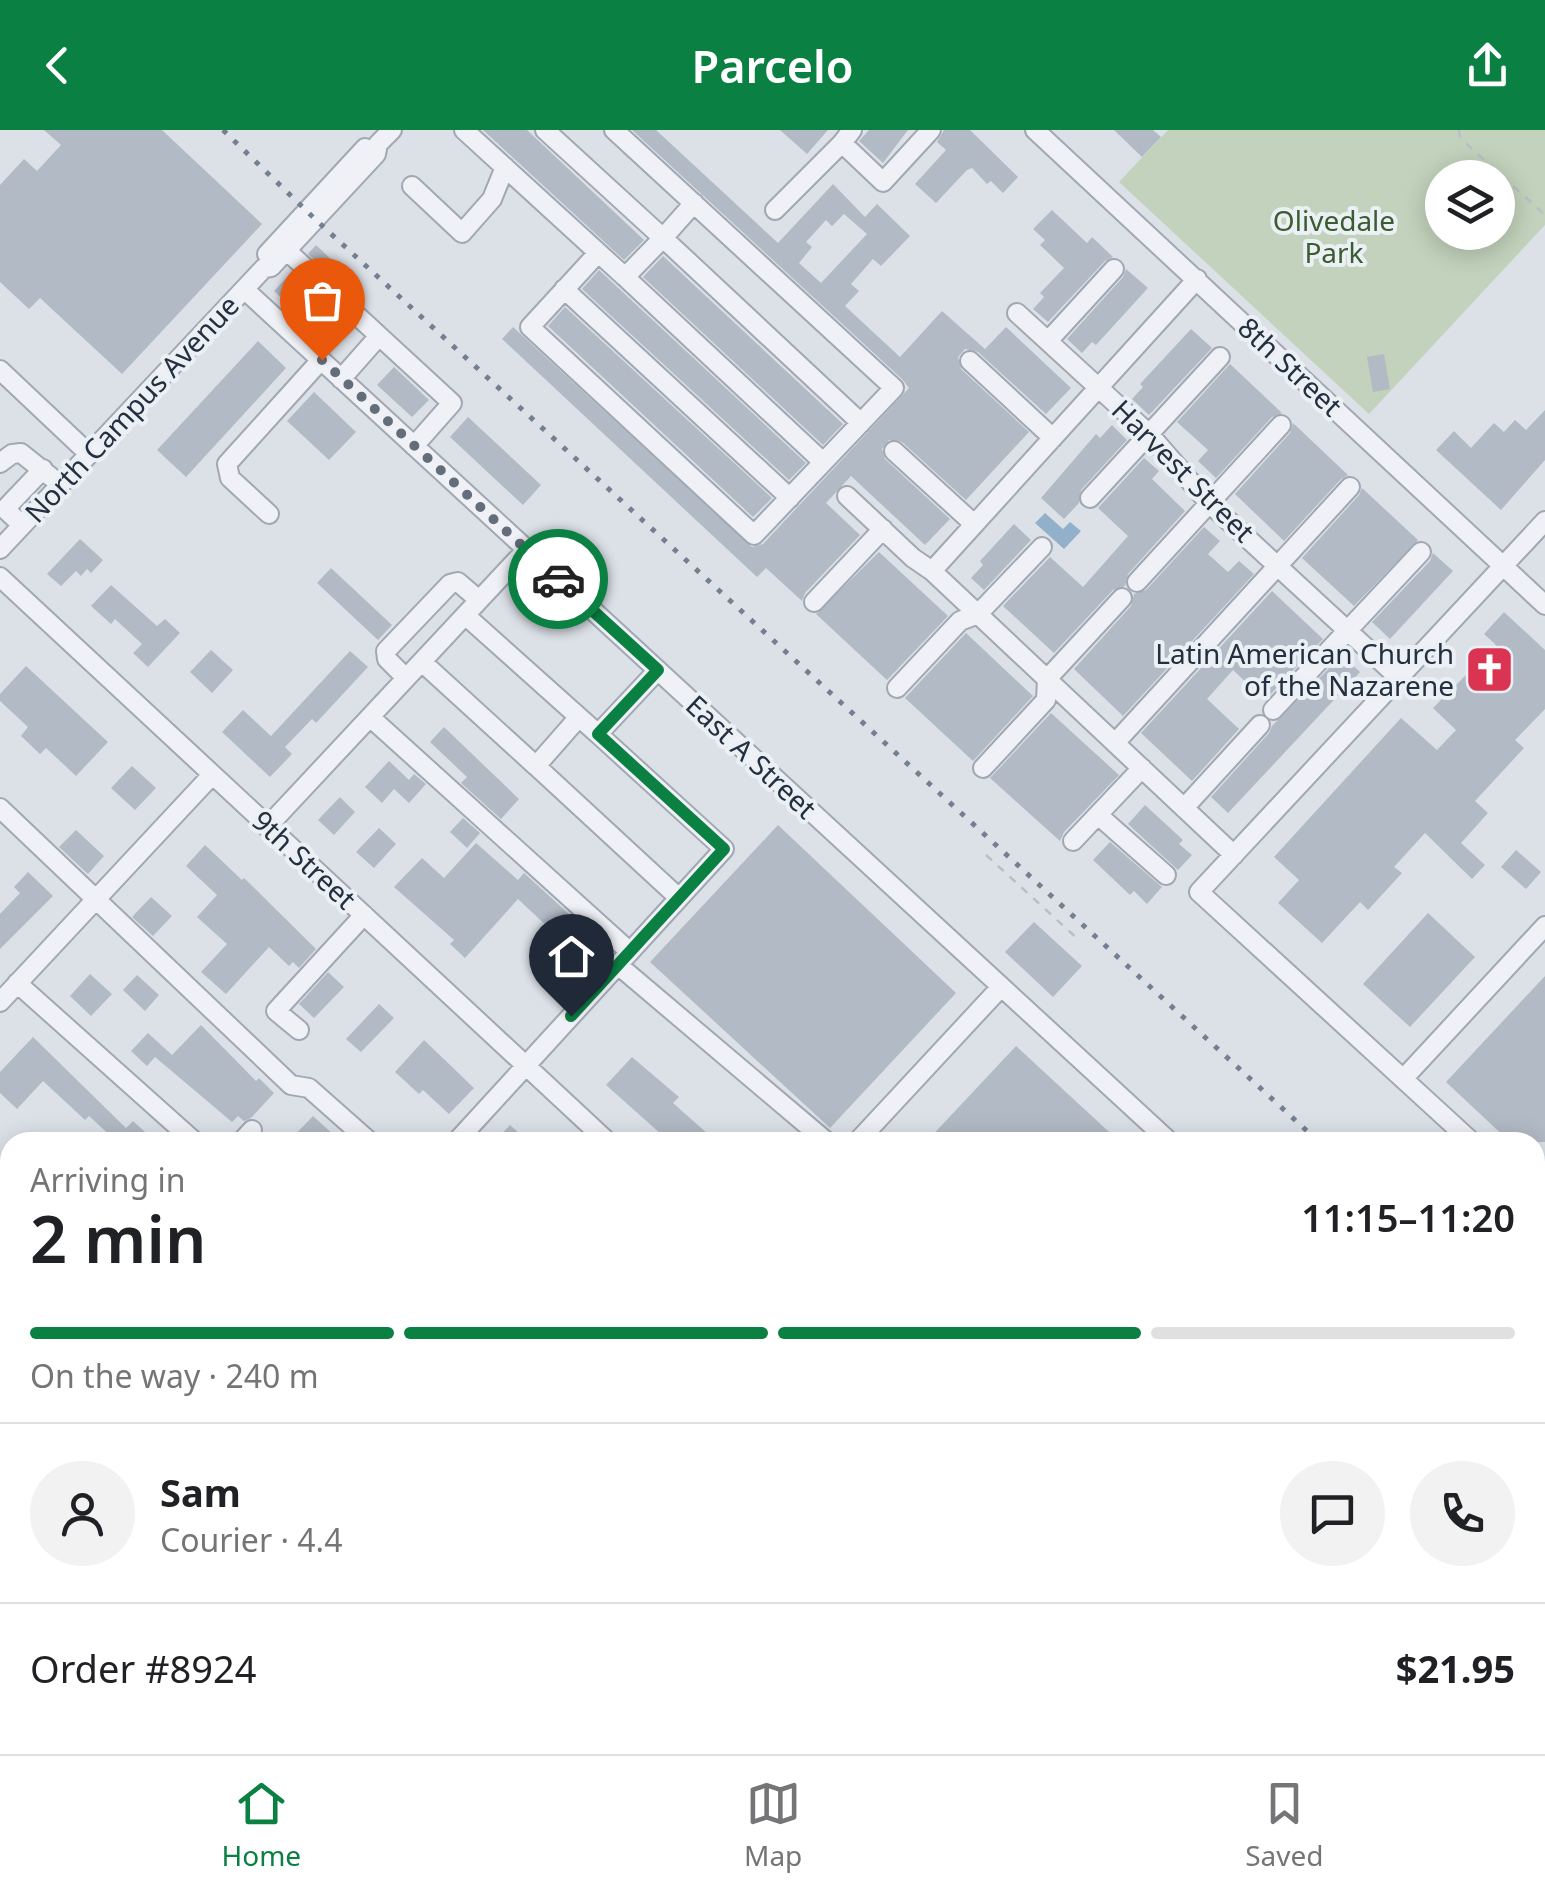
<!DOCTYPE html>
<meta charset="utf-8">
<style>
body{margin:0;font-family:"Noto Sans",sans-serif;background:#f2f2f2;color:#202124;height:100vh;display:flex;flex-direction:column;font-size:38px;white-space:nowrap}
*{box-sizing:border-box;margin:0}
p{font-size:32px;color:#757577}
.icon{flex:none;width:55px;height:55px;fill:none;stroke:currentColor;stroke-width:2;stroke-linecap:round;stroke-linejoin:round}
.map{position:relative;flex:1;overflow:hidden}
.details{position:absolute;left:0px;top:1002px;width:1545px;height:622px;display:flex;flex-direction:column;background:#fff;border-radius:30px 30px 0 0;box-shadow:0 5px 25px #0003}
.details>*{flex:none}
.controls{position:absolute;left:1425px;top:30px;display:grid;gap:20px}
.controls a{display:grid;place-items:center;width:90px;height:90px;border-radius:50%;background:#fff;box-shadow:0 5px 25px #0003;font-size:50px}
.pin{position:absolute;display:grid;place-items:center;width:85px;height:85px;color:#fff;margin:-102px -42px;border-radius:50% 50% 50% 0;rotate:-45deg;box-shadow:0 0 10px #0007}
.pin .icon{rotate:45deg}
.courier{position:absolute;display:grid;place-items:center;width:100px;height:100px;margin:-50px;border:8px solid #0b8043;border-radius:50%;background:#fff;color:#222;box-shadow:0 2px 12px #0007}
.overview em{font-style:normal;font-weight:600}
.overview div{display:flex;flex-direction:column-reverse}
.overview{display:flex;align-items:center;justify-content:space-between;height:170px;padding:0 30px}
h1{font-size:65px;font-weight:600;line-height:75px}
.bar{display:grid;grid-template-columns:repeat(4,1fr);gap:15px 10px;align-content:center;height:120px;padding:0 30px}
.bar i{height:12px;border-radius:8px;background:#e0e0e0}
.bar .active{background:#0b8043}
.bar p{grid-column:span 4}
.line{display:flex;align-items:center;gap:25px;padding:0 30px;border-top:2px solid #e0e0e0}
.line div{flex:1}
.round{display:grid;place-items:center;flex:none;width:105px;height:105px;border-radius:52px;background:#f2f2f2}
header{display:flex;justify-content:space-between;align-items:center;height:130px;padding:0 30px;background:#0b8043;color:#fff;font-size:45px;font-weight:600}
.tab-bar{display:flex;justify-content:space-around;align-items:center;height:140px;border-top:2px solid #e0e0e0;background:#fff;font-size:28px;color:#757577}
.tab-bar a{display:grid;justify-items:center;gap:5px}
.tab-bar .active{color:#0b8043}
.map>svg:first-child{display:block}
.built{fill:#c9d0da}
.green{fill:#c2d2bc;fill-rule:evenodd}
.water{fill:#93b0cb}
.building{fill:#b2bac5;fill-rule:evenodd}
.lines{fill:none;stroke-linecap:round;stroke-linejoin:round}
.minor-casing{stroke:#a1a8b2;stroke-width:22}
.path{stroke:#babfc6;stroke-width:2.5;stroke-dasharray:8 8;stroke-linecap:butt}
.minor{stroke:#eff1f6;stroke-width:18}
.rail{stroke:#748092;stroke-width:5;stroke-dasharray:5 10;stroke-linecap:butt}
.done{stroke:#646d7a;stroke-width:10;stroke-dasharray:0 18}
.route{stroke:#0b8043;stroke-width:12}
.labels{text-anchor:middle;stroke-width:8;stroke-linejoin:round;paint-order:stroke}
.park-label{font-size:28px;fill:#3a5c30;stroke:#ebf0f5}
.street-label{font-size:28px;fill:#242f3f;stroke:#ebf0f5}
.poi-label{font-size:28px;fill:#242f3f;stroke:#ebf0f5;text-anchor:end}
</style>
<header><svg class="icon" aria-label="back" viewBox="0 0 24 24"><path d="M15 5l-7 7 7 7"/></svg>Parcelo<svg class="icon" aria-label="share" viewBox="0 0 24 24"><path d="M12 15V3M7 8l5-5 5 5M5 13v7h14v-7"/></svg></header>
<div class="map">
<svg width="1545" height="1624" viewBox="0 0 1545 1624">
<rect width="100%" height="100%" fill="#dce1e8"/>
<path class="built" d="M926,1615h170l-8,9h-170z
M1296,1615h126l9,9h-126z"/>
<path class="green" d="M1168,0h377v95l-176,189 -250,-232zM1442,48h56v54h-56z"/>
<path class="water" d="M1045,383l18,16 7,-7 11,9 -17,18 -29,-26z"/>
<path class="building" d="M44,0h118l100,94 -140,150 -82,-76 -11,11 -29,-27v-97l24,-26 13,12 24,-26z
M483,0h44l117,110 -20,20z
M632,0h24l122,113 55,-59 32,33 12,-13 33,32 -29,30 -8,-7 -22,25 8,7 -14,15 55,51 42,-46 43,38 21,-22 65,61 -25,26 -68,-62 -13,-3 -7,8 3,12 68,63 -63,68 -64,-58 -13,-2 -7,9 3,10 65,60 -25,26 -74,-69 -25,27 34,32 -55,58 -3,8 -36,-33 -9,9 -255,-238 11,-12 239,220 11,-3 146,-156 -7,-9zM844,84l23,20 -46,49 -22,-20 13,-16 -6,-5 20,-22 6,6z
M780,0h48l-21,24z
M869,0h39l-25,33 -24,-22z
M944,0h26l48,47 -15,16 -12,-12 -4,3 -15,-16 -5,2 -31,33 -21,-19 31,-34 -9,-8z
M1114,0h39l8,7 -19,20z
M1052,80l35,33 5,-6 21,20 -8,4 -57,61 -15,-13 11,-12 -4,-4 24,-25 -24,-23 5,-5 -12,-11z
M316,115l24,23 -8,8 -24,-22z
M663,126l180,168 -20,21 -180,-168z
M1126,139l22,19 -52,57 -4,-3 -10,11 -15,-14 56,-62z
M599,140l207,193 -17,17 -207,-191z
M292,142l60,56 -17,19 -61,-56z
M565,177l207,191 -19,19 -205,-191z
M1191,199l21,19 -63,67 -17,-16 11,-12 -3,-3z
M258,211l28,27 -100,109 -29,-27z
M1384,224l6,35 -17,3 -6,-35z
M1230,234l52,49 -10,4 -56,61 -18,-17 10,-11 -31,-28z
M394,237l35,33 -17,17 -35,-32z
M314,262l42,40 -27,28 -42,-39z
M1545,280v50l-44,50 -65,-60 18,-19 17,17 23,-25 10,9 11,-12 11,10z
M468,287l73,68 -18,20 -73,-68z
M1293,293l55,52 -7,4 -57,62 -49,-47 55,-61z
M1112,295l15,15 -46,50 -2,13 -15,16 -23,-21 55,-64 4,4z
M1144,328l15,13 -7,8 33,32 -57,63 -3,12 -12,4 -59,63 -51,-47 47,-49 33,30 45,-51 -30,-28z
M1362,358l56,52 -64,66 -52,-48 57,-63z
M1014,394l17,16 -47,50 -13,-12 12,-13 -3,-4z
M1204,397l16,14 -12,13 20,18 11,-11 15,13 -131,142 -49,-47 57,-63 3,-12 12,-4z
M80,409l23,21 -12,13 -4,-4 -6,7 -5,-5 -15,15 -14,-12z
M879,422l69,64 -61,64 -71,-66z
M1433,423l20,18 -63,68 -18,-17 58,-61z
M331,438l61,57 -14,15 -61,-57z
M111,455l46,41 8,-7 15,14 -32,34 -15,-14 9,-9 -27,-25 -4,5 -20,-18z
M1272,461l51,48 -58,61 -32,-30 -26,29 32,30 -47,52 -51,-48z
M1504,482l41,38v59l-30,31 9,8 -49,53 13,12 -27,30 24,22 -13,14 -47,-46 -31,34 8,6 -34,37 -8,-8 -38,41 -44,-40 21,-23 -25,-23 127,-139 36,32 19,-20 -23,-22 63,-63 -12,-11z
M966,503l67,63 -60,65 -68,-63z
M211,520l22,20 -21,23 -22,-21z
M350,521l18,16 -52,56 -4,-4 -27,28 7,7 -22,23 -48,-45 21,-22 28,26z
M1342,525l18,17 -132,141 -17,-16 58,-64 3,-7z
M26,536l82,76 -32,34 -30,-28 -6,6 -19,-18 7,-9 -28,-26v-7z
M1051,583l68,62 -55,57 -4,9 -70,-63z
M444,597l75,72 -18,20 -40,-36 6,-6 -37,-35z
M389,631l20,19 5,-6 12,10 -17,19 -15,-14 -12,14 -17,-16z
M132,636l24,22 -21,22 -24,-22z
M340,667l15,15 -21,23 -16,-15z
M1145,675l38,35 -4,4 13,11 -14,15 -50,-46z
M463,688l17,15 -13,15 -17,-16z
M778,695l178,168 -126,135 -180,-166z
M379,698l17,16 -22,24 -18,-16z
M76,700l28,26 -16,18 -29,-27z
M1110,712l52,45 -15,17 -13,-13 -4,4 -37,-35z
M476,713l42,37 6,-7 78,71 -17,18 -67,-63 -53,59 -15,-14 4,-4 -60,-53 28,-29 22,20z
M205,715l37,35 2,-2 72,71 -17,19 -6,-6 -4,4 -20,-19 -43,47 -25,-22 26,-28 -30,-27 20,-22 -31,-29z
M1516,720l25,22 -15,17 -25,-22z
M28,742l25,24 -53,53v-35l20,-21 -6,-6z
M151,767l21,19 -19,20 -21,-19z
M1428,783l47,44 -65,70 -47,-43z
M1034,792l48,44 -29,31 -48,-45z
M328,842l16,15 -30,31 -15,-14z
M90,844l22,20 -21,22 -21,-20z
M137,845l22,20 -14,16 -22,-21z
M1545,846v166h-35l-64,-60z
M379,874l15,14 -33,34 -15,-13z
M201,895l55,56 3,-3 15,15 -23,25 -7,3 -6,-5 -6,6 -77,-65 -8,9 -16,-15 17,-18 24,22z
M33,907l93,91 7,-7 23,21h-43l2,-2 -26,-24 -4,4 -42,-39 -26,28 -17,-16v-21z
M424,910l50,48 -25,26 -26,-24 -4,4 -24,-22z
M1016,916l104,96h-194z
M632,927l47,40 -6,6 44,39h-47l-64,-57z
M313,986l21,19 -7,7h-39z
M510,995l19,17h-35z"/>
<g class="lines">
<defs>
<path id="minor" d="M464,0l161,147 38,-39 -118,-108
M852,0l-10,13 41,39 48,-52
M1035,0l510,475
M412,56l50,47 30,-34 13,-32
M694,73l-31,35 198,185
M775,80l67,-67
M287,121l165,152 -38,43
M598,123l-68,74 224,208 140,-147 -280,-258
M267,124l98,-106
M625,147l198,185
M564,159l226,209
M245,160l925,852
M1017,183l132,121 60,69 190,175
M1048,211l66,-72
M970,231l83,77
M0,240l88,83
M341,249l38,-43
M894,321l80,73
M0,333l12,-9 9,-1 30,24
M847,366l66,62 19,13 302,284
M1090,368l130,-141
M269,384l-39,-36 -3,-14 94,-104
M22,395l-17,-16 38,-40
M0,419l264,-281 7,-1 105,-113 2,-10 14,-14
M932,441l265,-292
M0,447l608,565
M1137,452l144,-157
M814,472l69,-73
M422,532l114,104 43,-49 -114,-102
M406,548l-19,-19 -1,-8 64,-67 8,-2 21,18
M897,558l63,-67 18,-7 64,-67
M1273,580l148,-158
M370,587l260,235
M579,587l19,17 60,-64
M1115,613l235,-256
M536,636l143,132
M983,638l63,-68 1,-21 75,-81
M0,678l291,277 18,3 61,54
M1184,678l76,-83
M1098,685l68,60
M267,697l260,-278
M1073,711l69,-73
M618,835l209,177
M17,853l178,159
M0,872l212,-227
M299,900l-23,-19 88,-96
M1403,949l142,-153
M241,1012l11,-12
M456,1012l268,-293 -126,-115
M857,1012l144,-155
M1472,1012l-273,-250 346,-371
M1535,1071l10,9
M0,1100l10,10
M1535,1184l10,-8
M1535,1215l10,-9
M1535,1351l10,9
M0,1380l9,-11
M1535,1395l10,-10
M1535,1520l10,9
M1535,1608l10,-11
M262,1615l9,9
M599,1615l9,9
M762,1615l10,9
M1233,1615l10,9
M1276,1615l10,9
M1430,1615l10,9
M699,1624l8,-9
M910,1624l9,-9
M1101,1624l8,-9
M1144,1624l8,-9
M1521,1624l8,-9"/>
</defs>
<use href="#minor" class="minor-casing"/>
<path class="path" d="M1459,0l1,8 85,77
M986,725l94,86
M0,1135l10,9
M533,1615l10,9"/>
<use href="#minor" class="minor"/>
<path class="rail" d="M223,0l93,90 1003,922
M1535,1217l10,10"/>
</g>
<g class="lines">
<path class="done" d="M322,230l236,219"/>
<path class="route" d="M558,449l100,91 -60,64 126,115 -153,167"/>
</g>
<defs>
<symbol id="church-square" viewBox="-11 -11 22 22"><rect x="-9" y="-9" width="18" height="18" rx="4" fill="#da3452" stroke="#ebf0f5"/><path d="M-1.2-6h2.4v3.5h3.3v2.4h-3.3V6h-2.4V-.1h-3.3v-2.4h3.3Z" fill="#fff"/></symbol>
</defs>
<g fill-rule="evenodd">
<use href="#church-square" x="1462" y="512" width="55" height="55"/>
</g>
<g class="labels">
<g class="park-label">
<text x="1334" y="101">Olivedale<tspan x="1334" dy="32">Park</tspan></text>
</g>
<g class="street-label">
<text transform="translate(1290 237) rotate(43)" y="10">8th Street</text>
<text transform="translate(132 279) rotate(-47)" y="10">North Campus Avenue</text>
<text transform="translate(1183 341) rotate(45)" y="10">Harvest Street</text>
<text transform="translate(751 627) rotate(43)" y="10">East A Street</text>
<text transform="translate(304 730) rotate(43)" y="10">9th Street</text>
</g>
<g class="poi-label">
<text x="1454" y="534">Latin American Church<tspan x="1454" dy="32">of the Nazarene</tspan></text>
</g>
</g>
</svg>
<div class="controls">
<a><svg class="icon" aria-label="layers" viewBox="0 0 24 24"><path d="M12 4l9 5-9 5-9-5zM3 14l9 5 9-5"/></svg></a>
</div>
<div class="pin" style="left:322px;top:230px;background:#ea580c"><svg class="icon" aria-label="bag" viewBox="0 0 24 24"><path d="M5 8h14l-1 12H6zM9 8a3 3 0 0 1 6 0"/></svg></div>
<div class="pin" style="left:571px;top:886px;background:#1f2937"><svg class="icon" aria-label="home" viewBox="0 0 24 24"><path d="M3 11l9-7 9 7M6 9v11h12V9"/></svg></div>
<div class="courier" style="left:558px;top:449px"><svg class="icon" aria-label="car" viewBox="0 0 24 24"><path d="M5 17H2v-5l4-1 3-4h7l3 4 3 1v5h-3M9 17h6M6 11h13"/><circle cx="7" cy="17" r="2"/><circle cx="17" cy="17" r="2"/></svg></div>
<section class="details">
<div class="overview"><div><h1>2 min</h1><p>Arriving in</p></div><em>11:15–11:20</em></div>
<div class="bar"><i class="active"></i><i class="active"></i><i class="active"></i><i></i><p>On the way · 240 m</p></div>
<div class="line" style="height:180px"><a class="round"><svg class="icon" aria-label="person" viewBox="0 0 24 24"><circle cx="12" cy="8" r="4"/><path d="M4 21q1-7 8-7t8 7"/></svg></a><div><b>Sam</b><p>Courier · 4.4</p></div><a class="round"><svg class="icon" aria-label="chat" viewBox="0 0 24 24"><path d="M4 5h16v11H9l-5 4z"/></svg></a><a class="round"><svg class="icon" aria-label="phone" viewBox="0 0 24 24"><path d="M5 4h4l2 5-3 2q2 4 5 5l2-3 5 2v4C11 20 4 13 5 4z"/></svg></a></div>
<div class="line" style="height:130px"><div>Order #8924</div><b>$21.95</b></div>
</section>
</div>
<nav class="tab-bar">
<a class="active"><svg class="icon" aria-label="home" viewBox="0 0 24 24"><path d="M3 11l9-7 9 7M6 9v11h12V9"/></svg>Home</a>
<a><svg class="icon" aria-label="map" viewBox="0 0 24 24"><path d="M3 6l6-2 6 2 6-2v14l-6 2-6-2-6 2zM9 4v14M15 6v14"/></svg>Map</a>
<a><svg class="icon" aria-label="saved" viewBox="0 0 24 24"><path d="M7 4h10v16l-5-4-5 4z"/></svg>Saved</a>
</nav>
